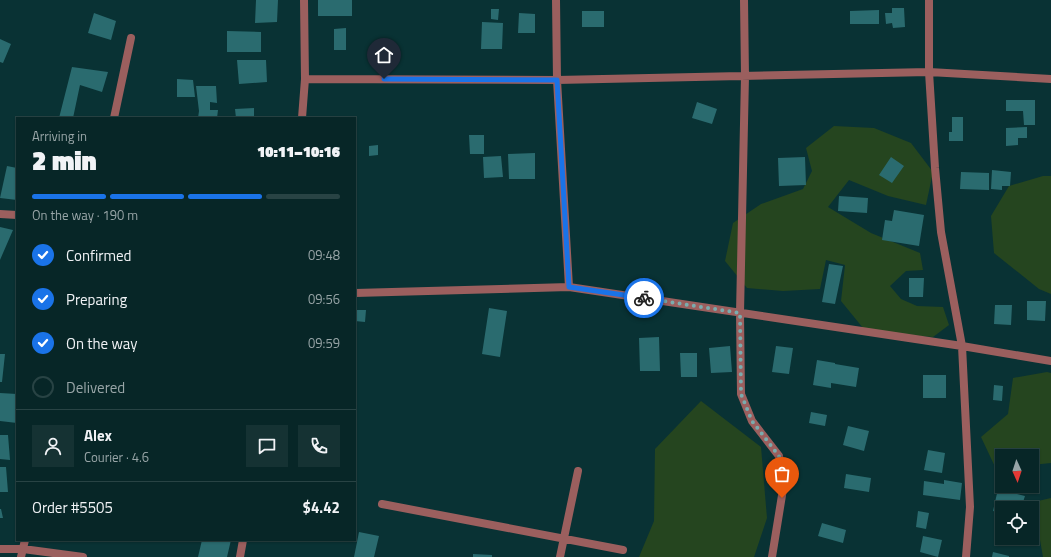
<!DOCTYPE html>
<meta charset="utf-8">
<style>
body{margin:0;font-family:"Titillium Web",sans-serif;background:#153233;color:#f1f3f6;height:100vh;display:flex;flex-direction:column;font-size:15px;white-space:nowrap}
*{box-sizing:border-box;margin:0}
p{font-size:13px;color:#98a5a7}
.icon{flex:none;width:22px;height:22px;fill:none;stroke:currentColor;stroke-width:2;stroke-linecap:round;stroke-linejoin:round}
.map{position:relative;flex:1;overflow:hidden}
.sheet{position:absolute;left:16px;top:117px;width:340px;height:424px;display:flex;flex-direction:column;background:#072627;border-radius:0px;box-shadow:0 1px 3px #0004,0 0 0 1px #284344}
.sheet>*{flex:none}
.needle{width:26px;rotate:177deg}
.controls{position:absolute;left:995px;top:449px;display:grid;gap:8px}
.controls a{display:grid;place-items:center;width:44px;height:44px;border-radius:0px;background:#072627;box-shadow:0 1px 3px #0004,0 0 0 1px #284344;font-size:20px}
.pin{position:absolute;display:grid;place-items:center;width:34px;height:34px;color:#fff;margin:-41px -17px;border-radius:50% 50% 50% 0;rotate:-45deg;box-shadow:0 0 4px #0007}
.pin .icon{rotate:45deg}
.courier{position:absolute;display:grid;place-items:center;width:40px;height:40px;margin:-20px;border:3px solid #1a73e8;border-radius:50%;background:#fff;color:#222;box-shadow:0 1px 5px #0007}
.head em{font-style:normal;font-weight:800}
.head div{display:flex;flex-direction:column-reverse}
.head{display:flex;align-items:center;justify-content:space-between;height:68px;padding:0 16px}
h1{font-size:26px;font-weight:800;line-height:30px}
.bar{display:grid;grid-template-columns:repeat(4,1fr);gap:6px 4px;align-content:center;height:48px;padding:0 16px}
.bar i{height:5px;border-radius:3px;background:#284344}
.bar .selected{background:#1a73e8}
.bar p{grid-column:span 4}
.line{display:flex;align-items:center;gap:10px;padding:0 16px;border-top:1px solid #284344}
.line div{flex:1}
.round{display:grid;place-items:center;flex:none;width:42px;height:42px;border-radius:0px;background:#153233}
ol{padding:0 16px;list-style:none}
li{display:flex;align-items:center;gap:12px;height:44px}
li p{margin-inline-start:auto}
li .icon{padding:4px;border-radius:50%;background:#1a73e8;color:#fff;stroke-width:4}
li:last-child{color:#98a5a7}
li i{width:22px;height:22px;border:2px solid #284344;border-radius:50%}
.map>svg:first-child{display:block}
.green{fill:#25451f}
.building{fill:#2a6b6f}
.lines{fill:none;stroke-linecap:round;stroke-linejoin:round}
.street{stroke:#9b5f5e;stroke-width:8}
.done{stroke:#7aacae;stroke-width:4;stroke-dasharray:0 7.2}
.route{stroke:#1a73e8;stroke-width:5}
</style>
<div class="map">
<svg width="1051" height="557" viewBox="0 0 1051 557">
<rect width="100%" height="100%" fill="#093234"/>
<path class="green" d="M834,126l40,2 37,15 22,29 -7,33 -38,-9 -39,-16 -21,27 43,26 49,20 3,17 -17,1 -16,15 11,13 16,7 26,1 6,18 -16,12 -36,-3 -34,-6 -22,-27 4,-36 -19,-5 -6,29 -37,2 -36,-3 -22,-27 8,-38 28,-19 42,-15 9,-18 -6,-23z
M1043,176h8v118l-12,-5 -45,-36 -3,-37 18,-30z
M1047,372l4,1v90l-19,2v-9h-30v14l-5,1 -16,-34 27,-23 5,-36z
M701,401l60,46 6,71 -13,39h-115l15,-36 1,-72z
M1051,498v59h-8l-3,-17 -2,-39z"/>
<path class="building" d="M256,0h22l-1,22 -22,1z
M318,0h34v16h-34z
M892,8h12l1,19 -12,1 -1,-5 -6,1 -1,-11h7z
M491,9h8l-1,11 -7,-1z
M879,10v14h-29v-13z
M582,11h22v16h-22z
M94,13l22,8 -5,19 -23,-7z
M519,13l16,1v19h-17z
M482,22l21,1 -1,26h-21z
M346,28v22h-12v-21z
M227,31l34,1v20h-34z
M0,39l11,5 -8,19 -3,-1z
M237,60h29l1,22 -28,2z
M72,67l36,5 -6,20 -22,-7 -7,33h-14z
M177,79l16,1 2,17h-18z
M196,86h20l1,17 -7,-1v8h8l-1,8h-19l1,-7z
M1006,100h29v25h-11l-1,-14h-17z
M697,102l20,7 -5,15 -20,-6z
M254,108v10h-18l-1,-9z
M952,117h11v24h-14v-9h3z
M1027,127v11h-9v7l-12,1v-18z
M355,135h1l1,14h-2z
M469,135h15v19h-14z
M378,145v10l-9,1v-10z
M535,153v26h-26l-1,-25z
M501,156l2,21 -19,1 -1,-21z
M805,157l1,28 -27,1 -1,-28z
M891,157l13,9 -12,17 -13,-8z
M7,166l10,2v32l-17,-2z
M992,170l19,2 -1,14h-8v4l-11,-1z
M961,172l28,1v17l-29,-1z
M839,196l29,2 -1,15 -29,-2z
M894,210l30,5 -5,31 -37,-6 3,-20 7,1z
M0,227l13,3 -13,30z
M829,264l14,2 -8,38 -13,-2z
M909,278h15l-1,19h-14z
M1027,301h19l-1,20 -18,-1z
M995,305h17l-1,20 -17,-1z
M489,308l18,3 -7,46 -18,-3z
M355,310h11l-1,12 -10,-1z
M659,337l1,34h-20l-1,-33z
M730,346l2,26 -21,1 -2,-25z
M776,346l17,2 -4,26 -17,-2z
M680,353h17v24h-16z
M0,354h5l-3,28h-2z
M817,360l18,3v1l24,4 -3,19 -25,-4v5l-18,-3z
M923,375h23v23h-23z
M994,385l9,1 -1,15 -9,-1z
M0,393l17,1v29l-17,-2z
M811,412l16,3 -2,11 -16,-3z
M848,426l21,5 -5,20 -21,-6z
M0,435h8l2,25 -10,-1z
M928,450l17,3 -3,20 -18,-3z
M0,467h6l2,25h-8z
M1001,470l1,16h12l-1,4 -15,-3z
M846,474l25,4 -2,14 -25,-4z
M944,480l18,3 -2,17 -37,-5 1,-14 20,3z
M998,489l27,7 -4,12h-19v5l-9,-2z
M0,509h1l2,9h-3z
M918,511l11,2 -3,16 -10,-2z
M822,523l24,7 -3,13 -25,-7z
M359,532l20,4 -5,21h-20z
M923,536l19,4 -4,17 -18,-5z
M202,540h29l-4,17h-29z
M993,552l16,4v1h-17z
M473,554l19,1v2h-19z"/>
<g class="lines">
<path class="street" d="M556,0l1,80 12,207
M744,0l1,76 -5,237 1,81 11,27 27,35 5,27 -12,74
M929,0v72l6,96 6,64 21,114 8,161 -4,50
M305,79l252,1 372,-8 122,7
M114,118l17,-80
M302,118l3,-39 -1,-79
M0,214l17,1
M355,293l214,-6 393,59 89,15
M382,504l241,46
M0,549h23l60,8
M21,557l4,-17
M240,557l3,-17
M560,557l18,-86"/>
</g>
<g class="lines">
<path class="done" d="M644,298l96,15 1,81 11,27 27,35 5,27 -2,15"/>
<path class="route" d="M384,79l173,1 12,207 75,11"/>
</g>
</svg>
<div class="controls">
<a><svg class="needle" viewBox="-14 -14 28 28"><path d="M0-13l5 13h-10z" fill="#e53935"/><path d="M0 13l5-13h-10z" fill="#98a5a7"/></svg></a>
<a><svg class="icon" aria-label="locate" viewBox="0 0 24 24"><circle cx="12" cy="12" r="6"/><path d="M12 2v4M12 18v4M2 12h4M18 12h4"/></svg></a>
</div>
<div class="pin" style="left:782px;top:498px;background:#ea580c"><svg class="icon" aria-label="bag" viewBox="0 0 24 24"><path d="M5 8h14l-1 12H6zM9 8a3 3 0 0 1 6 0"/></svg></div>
<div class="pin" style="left:384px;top:79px;background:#1f2937"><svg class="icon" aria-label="home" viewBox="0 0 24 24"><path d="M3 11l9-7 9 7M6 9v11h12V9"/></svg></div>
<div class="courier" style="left:644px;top:298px"><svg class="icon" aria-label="bike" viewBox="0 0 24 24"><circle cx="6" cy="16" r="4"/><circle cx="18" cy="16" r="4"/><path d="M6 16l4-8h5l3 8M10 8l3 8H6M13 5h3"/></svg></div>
<section class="sheet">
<div class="head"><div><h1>2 min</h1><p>Arriving in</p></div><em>10:11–10:16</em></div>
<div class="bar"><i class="selected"></i><i class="selected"></i><i class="selected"></i><i></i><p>On the way · 190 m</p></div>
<ol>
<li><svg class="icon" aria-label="check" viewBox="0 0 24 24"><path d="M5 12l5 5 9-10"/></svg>Confirmed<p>09:48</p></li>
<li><svg class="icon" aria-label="check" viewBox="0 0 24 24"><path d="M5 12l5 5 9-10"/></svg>Preparing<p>09:56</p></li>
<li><svg class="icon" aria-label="check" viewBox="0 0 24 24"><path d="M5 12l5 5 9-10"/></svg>On the way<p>09:59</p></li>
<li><i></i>Delivered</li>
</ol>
<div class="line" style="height:72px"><a class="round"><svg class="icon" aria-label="person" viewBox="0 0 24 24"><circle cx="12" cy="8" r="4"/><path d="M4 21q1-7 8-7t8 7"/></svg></a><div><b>Alex</b><p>Courier · 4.6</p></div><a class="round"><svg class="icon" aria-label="chat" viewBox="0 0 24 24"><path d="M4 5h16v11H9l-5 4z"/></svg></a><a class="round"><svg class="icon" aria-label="phone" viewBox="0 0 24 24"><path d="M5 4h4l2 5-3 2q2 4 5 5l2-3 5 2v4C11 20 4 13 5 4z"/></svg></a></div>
<div class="line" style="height:52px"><div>Order #5505</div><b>$4.42</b></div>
</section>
</div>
